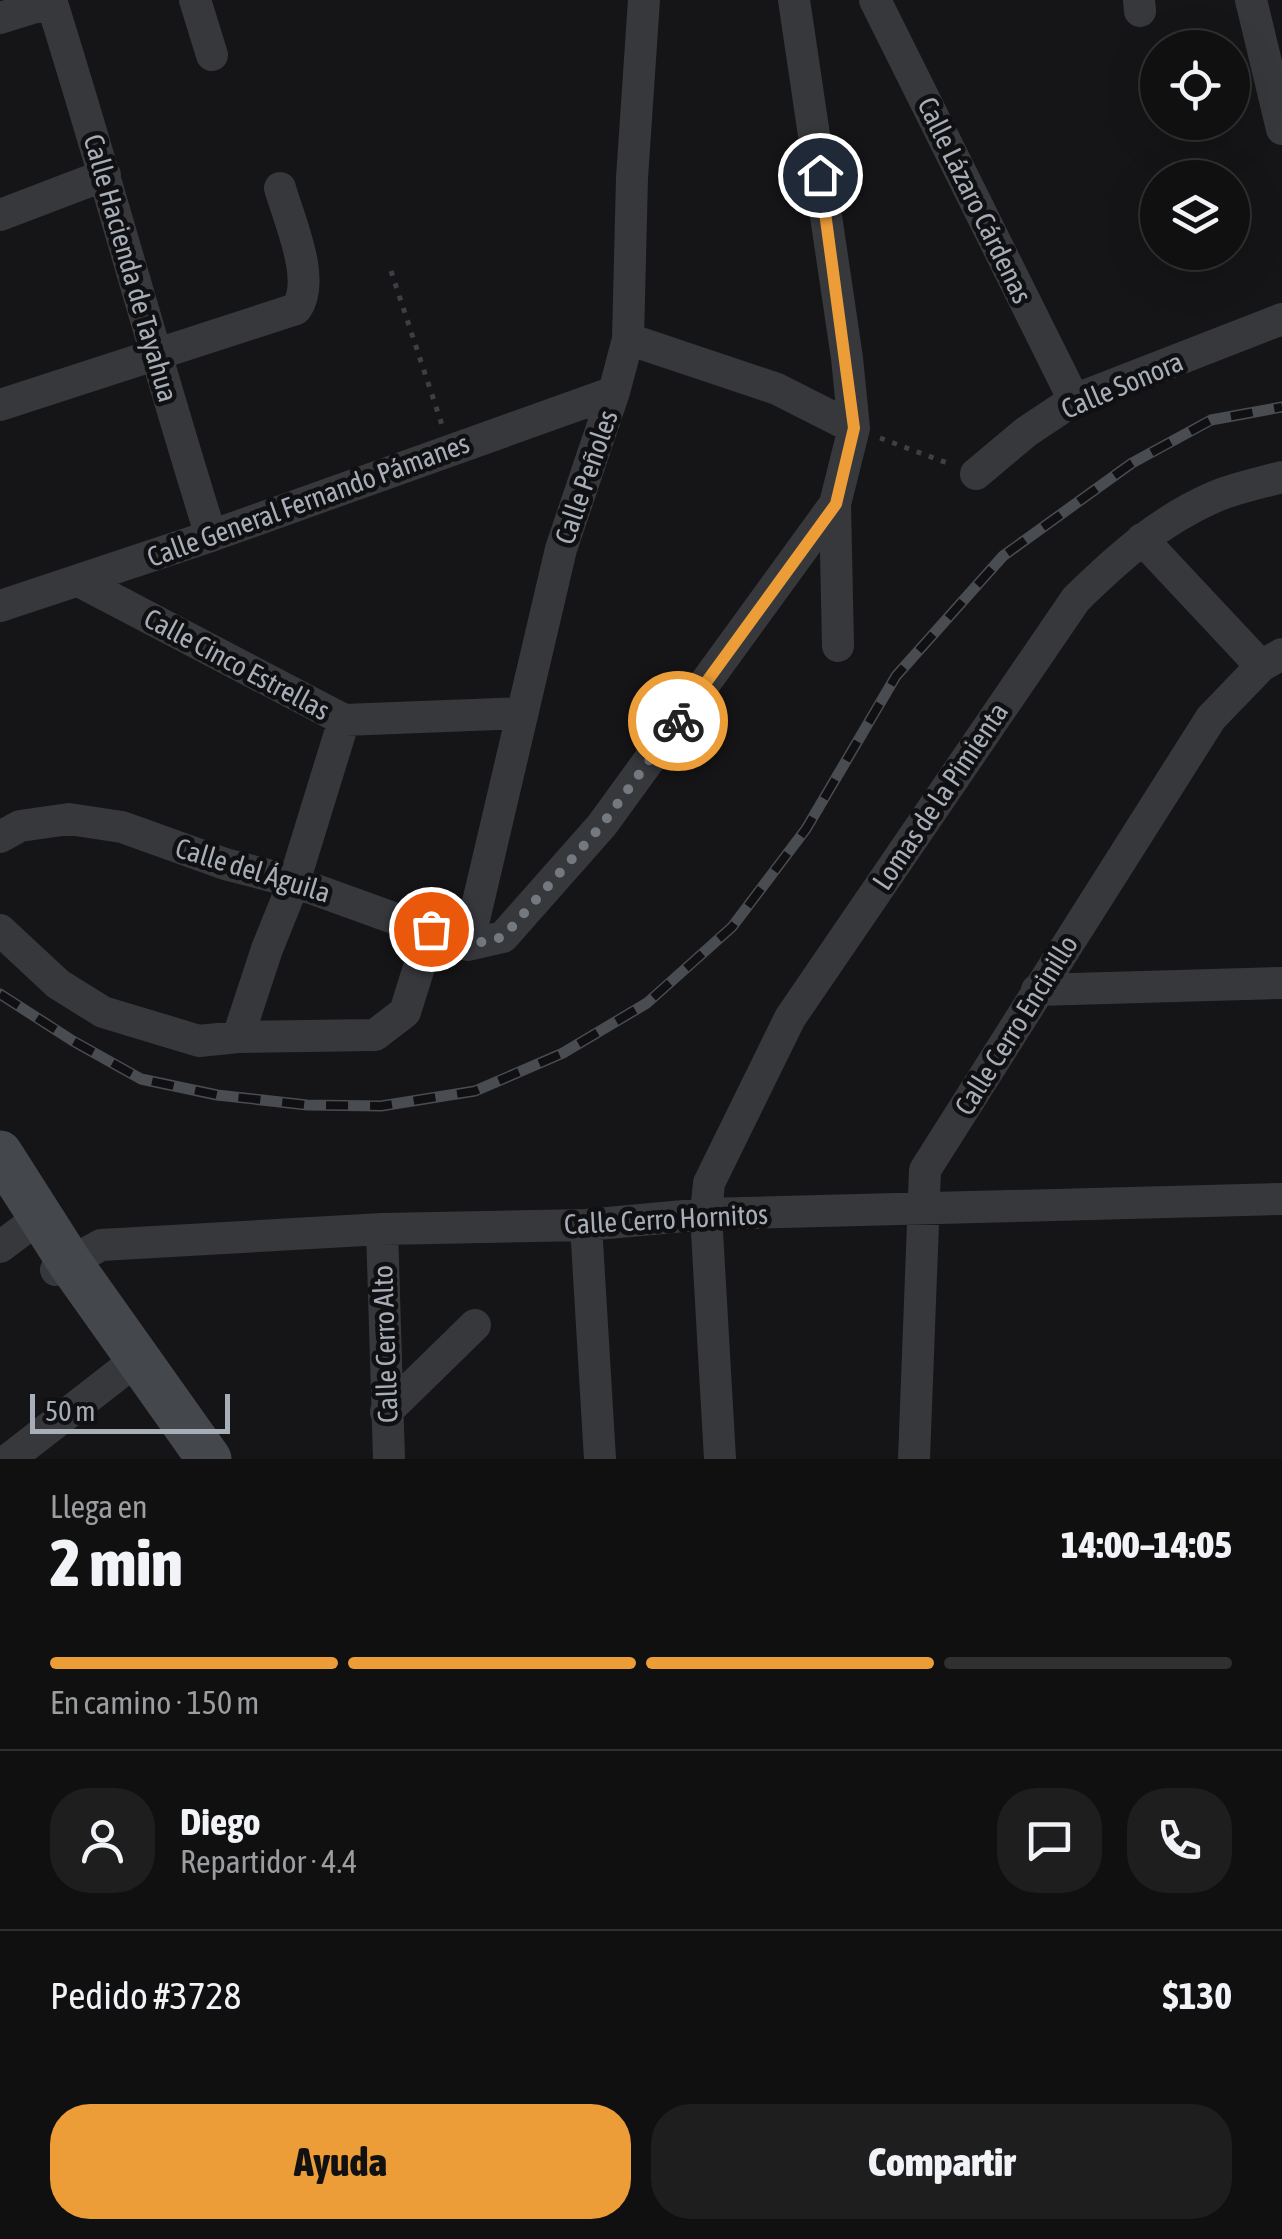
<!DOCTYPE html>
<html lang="es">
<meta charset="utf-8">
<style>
body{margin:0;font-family:"Asap Condensed",sans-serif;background:#1e1e1f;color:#f1f3f6;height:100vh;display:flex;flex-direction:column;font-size:38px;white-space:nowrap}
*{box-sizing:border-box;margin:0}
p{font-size:32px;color:#9c9d9f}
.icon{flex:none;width:55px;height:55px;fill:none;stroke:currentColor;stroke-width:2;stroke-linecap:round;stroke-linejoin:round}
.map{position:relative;height:1459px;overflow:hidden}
.sheet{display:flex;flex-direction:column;background:#101011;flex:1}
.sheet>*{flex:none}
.fabs{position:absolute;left:1140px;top:30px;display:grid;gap:20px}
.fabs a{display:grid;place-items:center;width:110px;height:110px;border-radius:50%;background:#101011;box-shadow:0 10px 40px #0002,0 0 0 2px #303031;font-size:50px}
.scale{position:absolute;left:30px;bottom:25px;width:200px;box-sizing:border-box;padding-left:10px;border:5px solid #a7aeb7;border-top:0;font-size:28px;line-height:35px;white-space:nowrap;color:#a7aeb7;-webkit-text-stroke:8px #101012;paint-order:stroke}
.pin{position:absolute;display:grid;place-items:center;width:85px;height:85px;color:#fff;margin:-42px;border:5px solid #fff;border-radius:50%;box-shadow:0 2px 10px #0007}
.courier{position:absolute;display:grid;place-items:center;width:100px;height:100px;margin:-50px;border:8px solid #ed9d38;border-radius:50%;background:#fff;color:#222;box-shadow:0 2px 12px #0007}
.overview em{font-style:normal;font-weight:800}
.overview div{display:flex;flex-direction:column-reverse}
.overview{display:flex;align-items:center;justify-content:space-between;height:170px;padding:0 50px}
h1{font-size:65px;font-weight:800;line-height:75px}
.bar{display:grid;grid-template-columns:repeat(4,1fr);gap:15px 10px;align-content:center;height:120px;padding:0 50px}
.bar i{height:12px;border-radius:8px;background:#303031}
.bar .selected{background:#ed9d38}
.bar p{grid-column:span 4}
.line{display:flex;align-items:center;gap:25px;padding:0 50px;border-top:2px solid #303031}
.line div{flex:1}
.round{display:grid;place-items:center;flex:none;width:105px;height:105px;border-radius:40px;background:#1e1e1f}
.button{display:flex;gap:20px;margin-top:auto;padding:20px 50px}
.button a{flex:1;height:115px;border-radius:40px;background:#ed9d38;color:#111;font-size:40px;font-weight:800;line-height:115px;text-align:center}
.button a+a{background:#1e1e1f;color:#f1f3f6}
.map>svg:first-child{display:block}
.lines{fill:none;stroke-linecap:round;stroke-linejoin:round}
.path{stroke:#3c3f43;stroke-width:5;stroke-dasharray:5 8;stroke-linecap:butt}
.minor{stroke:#36383c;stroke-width:32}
.secondary{stroke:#44474c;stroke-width:45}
.rail-casing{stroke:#494c51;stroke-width:11}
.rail{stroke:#101012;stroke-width:8;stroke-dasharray:22;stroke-linecap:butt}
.done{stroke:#74787f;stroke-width:10;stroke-dasharray:0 18}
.route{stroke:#ed9d38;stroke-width:12}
.labels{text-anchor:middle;stroke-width:9;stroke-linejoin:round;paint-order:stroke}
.street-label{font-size:28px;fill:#a7aeb7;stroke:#101012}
</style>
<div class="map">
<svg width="1282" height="1459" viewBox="0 0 1282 1459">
<rect width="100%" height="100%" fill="#151517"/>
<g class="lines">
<path class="path" d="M391,271l51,154
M880,438l70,26"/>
<path class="minor" d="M51,0c56,178 104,358 160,536
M195,0l17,55
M875,0l199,400
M1139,0l1,11
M1251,0l31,129
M0,18l52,-16
M0,215l105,-40
M628,339l149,50 77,39
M0,405l296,-96c21,-28 -7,-89 -16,-121
M976,474l50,-42 48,-32 208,-81
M835,504l3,142
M1142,539l119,127
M79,581l265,139 178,-7
M0,606l211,-70 403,-144
M0,837l20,-11 49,-7 53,8 103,37 69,18 174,63 35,-8 99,-112 233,-321 19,-76 -7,-70 -53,-358
M0,930l58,54 45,28 96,29 39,-4 137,-2 30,-23 26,-83
M468,945l93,-396 53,-157 14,-53 4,-161 12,-178
M1037,990l245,-7
M238,1037l29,-88 27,-67 50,-162
M586,1225l14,234
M382,1229l7,230
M0,1247l28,-21
M56,1270l45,-25 281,-16 204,-4 120,-11 576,-15
M386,1412l89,-87
M9,1459l117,-91
M720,1459l-14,-245 3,-31 81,-165 286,-419c42,-41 83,-78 138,-102 21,-9 46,-14 68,-20
M914,1459l11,-289 286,-452 50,-52 21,-12"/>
<path class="secondary" d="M0,1153l70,110 139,196"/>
<defs>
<path id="rail" d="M0,994l73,47 68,38 76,16 90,10 74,1 94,-15 88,-38 84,-50 85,-76 74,-98 90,-153 107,-120 129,-93 79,-43 71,-13"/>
</defs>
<use href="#rail" class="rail-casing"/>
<use href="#rail" class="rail"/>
</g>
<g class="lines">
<path class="done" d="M431,929l37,16 35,-8 99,-112 76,-104"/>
<path class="route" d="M678,721l158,-217 18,-76 -34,-253"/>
</g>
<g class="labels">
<g class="street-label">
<text transform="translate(975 200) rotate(64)" y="10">Calle Lázaro Cárdenas</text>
<text transform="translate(131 268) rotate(74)" y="10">Calle Hacienda de Tayahua</text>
<text transform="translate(1122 385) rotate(-23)" y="10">Calle Sonora</text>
<text transform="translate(586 477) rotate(-71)" y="10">Calle Peñoles</text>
<text transform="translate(308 500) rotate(-20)" y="10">Calle General Fernando Pámanes</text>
<text transform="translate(237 664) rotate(28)" y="10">Calle Cinco Estrellas</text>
<text transform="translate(940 796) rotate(-56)" y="10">Lomas de la Pimienta</text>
<text transform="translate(253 870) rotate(17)" y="10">Calle del Águila</text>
<text transform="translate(1016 1025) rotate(-58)" y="10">Calle Cerro Encinillo</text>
<text transform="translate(666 1219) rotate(-3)" y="10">Calle Cerro Hornitos</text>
<text transform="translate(385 1344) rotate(-92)" y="10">Calle Cerro Alto</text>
</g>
</g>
</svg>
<div class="fabs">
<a><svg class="icon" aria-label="locate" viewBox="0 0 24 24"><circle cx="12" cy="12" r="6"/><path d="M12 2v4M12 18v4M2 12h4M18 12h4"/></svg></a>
<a><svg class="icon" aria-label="layers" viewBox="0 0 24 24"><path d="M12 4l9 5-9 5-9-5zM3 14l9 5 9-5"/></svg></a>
</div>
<div class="scale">50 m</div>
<div class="pin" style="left:431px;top:929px;background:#ea580c"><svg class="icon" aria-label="bag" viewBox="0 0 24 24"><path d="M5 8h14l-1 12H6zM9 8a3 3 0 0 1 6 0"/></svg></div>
<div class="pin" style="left:820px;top:175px;background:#1f2937"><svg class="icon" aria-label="home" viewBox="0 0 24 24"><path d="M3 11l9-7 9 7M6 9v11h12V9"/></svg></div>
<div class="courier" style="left:678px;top:721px"><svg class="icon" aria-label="bike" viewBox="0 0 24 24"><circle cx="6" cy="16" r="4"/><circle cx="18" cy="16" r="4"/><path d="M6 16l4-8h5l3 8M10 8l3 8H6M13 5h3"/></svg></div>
</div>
<section class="sheet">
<div class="overview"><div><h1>2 min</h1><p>Llega en</p></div><em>14:00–14:05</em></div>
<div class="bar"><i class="selected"></i><i class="selected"></i><i class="selected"></i><i></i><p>En camino · 150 m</p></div>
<div class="line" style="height:180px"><a class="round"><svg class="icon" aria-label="person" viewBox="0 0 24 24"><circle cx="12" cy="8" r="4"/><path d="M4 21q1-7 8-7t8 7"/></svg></a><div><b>Diego</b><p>Repartidor · 4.4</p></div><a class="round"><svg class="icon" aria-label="chat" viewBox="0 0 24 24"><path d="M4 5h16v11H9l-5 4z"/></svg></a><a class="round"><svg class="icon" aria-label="phone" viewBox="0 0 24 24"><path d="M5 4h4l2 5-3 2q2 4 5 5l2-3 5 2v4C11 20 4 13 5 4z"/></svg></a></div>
<div class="line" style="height:130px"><div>Pedido #3728</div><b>$130</b></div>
<div class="button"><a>Ayuda</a><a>Compartir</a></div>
</section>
